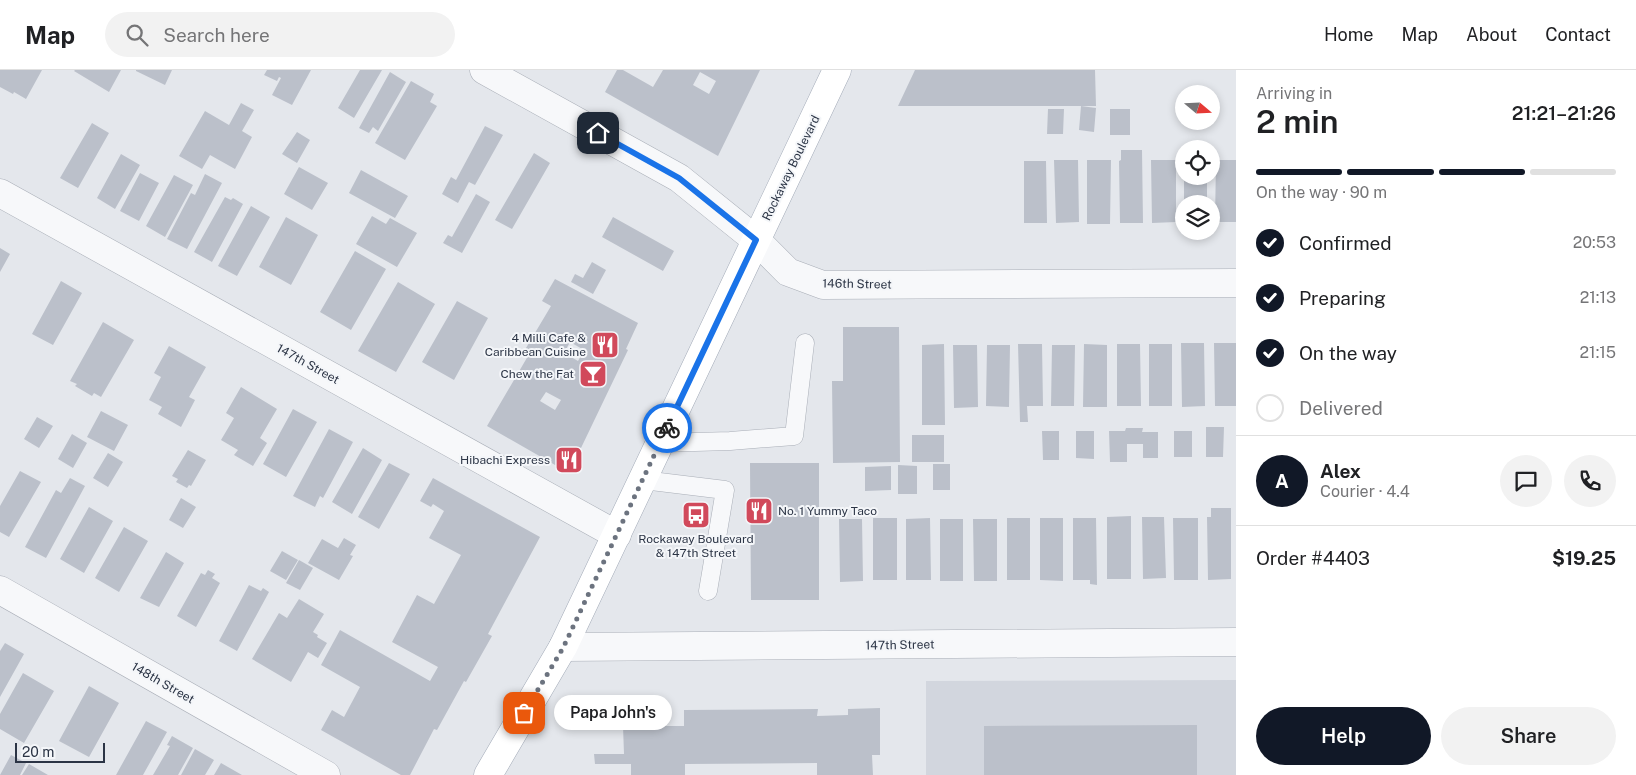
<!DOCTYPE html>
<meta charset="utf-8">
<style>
body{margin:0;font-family:"Public Sans",sans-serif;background:#f2f2f2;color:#202124;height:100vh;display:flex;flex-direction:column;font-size:19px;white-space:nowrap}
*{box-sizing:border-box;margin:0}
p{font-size:16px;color:#757577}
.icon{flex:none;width:28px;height:28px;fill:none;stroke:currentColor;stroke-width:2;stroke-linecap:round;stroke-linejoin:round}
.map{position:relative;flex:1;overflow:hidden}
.side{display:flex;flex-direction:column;background:#fff;width:400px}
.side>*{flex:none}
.needle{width:32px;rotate:109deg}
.buttons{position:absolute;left:1175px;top:15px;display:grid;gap:10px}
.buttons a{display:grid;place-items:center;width:45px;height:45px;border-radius:50%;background:#fff;box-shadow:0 2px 8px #0003;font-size:25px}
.scale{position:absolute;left:15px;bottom:12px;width:90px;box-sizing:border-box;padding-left:5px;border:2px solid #2b3445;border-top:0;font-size:14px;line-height:18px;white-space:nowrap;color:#2b3445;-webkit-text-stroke:4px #f4f6f9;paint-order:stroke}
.pin{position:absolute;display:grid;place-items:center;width:42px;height:42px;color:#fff;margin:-21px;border-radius:10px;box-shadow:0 2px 8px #0006}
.courier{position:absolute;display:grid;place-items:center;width:50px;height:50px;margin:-25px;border:4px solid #1a73e8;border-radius:50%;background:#fff;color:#222;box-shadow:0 1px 6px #0007}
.bubble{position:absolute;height:35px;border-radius:18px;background:#fff;box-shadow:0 2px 8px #0003;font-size:16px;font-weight:600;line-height:35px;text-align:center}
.overview em{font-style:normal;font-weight:600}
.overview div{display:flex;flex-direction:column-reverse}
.overview{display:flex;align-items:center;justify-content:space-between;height:85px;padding:0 20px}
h1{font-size:32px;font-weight:600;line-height:38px}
.bar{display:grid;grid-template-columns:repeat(4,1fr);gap:8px 5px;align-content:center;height:60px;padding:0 20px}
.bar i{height:6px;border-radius:4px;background:#e0e0e0}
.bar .current{background:#111827}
.bar p{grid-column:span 4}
.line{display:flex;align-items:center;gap:12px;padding:0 20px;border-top:1px solid #e0e0e0}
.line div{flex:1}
.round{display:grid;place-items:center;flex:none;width:52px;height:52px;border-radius:26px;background:#f2f2f2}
ol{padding:0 20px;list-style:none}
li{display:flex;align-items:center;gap:15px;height:55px}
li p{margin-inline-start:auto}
li .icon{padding:5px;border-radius:50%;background:#111827;color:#fff;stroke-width:4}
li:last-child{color:#757577}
li i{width:28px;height:28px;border:2px solid #e0e0e0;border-radius:50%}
.cta{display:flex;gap:10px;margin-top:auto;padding:10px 20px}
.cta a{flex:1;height:58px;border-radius:30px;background:#111827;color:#fff;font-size:20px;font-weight:600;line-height:58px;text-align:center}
.cta a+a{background:#f2f2f2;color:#202124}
header{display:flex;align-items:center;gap:30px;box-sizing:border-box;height:70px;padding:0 25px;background:#fff;border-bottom:1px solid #e0e0e0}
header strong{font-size:24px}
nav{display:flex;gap:28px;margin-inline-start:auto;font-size:18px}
.search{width:350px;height:45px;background:#f2f2f2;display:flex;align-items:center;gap:12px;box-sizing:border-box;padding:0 18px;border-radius:28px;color:#757577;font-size:19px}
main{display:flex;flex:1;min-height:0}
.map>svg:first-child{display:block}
.built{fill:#d2d6de}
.building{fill:#bbc0ca;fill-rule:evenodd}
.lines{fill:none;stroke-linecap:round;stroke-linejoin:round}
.lane-casing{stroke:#a9aeb7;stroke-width:19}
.street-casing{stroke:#a9aeb7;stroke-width:29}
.primary-casing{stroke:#a3abb8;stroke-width:29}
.lane{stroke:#f7f8fa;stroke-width:18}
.street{stroke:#f7f8fa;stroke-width:28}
.primary{stroke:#fff;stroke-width:28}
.done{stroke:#6c737f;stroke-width:5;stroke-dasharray:0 9}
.route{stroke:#1a73e8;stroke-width:6}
.labels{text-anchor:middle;stroke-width:4;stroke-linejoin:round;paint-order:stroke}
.street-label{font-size:12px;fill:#2b3445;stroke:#f4f6f9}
.poi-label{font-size:12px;fill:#2b3445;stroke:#f4f6f9;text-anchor:end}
</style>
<header>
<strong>Map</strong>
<div class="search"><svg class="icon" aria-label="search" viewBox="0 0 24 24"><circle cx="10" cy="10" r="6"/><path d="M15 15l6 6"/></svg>Search here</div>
<nav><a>Home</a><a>Map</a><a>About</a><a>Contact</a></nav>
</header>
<main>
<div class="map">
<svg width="1236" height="705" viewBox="0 0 1236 705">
<rect width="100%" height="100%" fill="#e4e7ec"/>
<path class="built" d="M1236,610v95h-310v-94z"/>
<path class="building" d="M0,0h42l-16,29 -12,-7 -1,2 -13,-7z
M75,0h46l-12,22 -35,-21z
M136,0h36l-7,15 -29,-14z
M267,0h44l-19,35 -20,-10 9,-17 -2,-1 -2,4 -13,-6z
M360,0h22l-28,48 -16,-10z
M617,0h6l30,17 10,-17h97l-42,86 -113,-64zM700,2l16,9 -7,13 -16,-9z
M915,0h180l1,36h-198z
M390,2l16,10 -28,49 -5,-4 -4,6 -10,-5z
M411,11l23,13 -4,8 7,4 -32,54 -30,-17z
M241,33l13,7 -12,21 10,6 -17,32 -25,-14 -8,14 -23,-13 26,-45 24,14z
M1081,36l15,2 -2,24 -15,-2z
M1048,39h16l-1,25h-16z
M1110,39h20v26h-20z
M92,53l17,10 -31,55 -18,-10z
M485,56l18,9 -28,50 -6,-3 -11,21 -16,-9 9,-17 5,3z
M297,62l13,8 -13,23 -15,-9z
M1121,80h21l1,73h-23l-1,-62 2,-1z
M534,83l16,10 -38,66 -17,-9z
M121,84l19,11 -25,44 -18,-11z
M1054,90h24l1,62 -23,1z
M1087,90h24l-1,64h-23z
M1151,90h25v62l-24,1z
M1216,90h20v62h-21z
M1024,91h22l1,62h-23z
M299,97l29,16 -16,27 -28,-16z
M361,100l47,26 -13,22 -46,-25z
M140,103l19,10 -20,38 -19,-10z
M205,104l17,9 -35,66 -20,-10 24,-46 4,2z
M174,105l19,10 -28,52 -19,-11z
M1184,106h23v28h-23z
M476,124l14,8 -28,51 -19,-10 5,-8 4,2z
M225,127l6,3 2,-2 10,6 -31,58 -18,-10z
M251,136l19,11 -33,59 -19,-10z
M372,146l14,8 4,-6 27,15 -20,34 -41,-23z
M286,147l32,18 -27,50 -32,-18z
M613,147l61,34 -11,20 -61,-34z
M0,178l10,6 -10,18z
M355,181l31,18 -35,61 -31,-18z
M592,192l14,8 -13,24 -22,-12 4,-8 8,4z
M555,209l83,44 -12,26 2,1 -59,123 -82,-47 41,-70 -5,-3 28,-47 -9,-5zM570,272l14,8 -6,11 -14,-8zM546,322l15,8 -6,10 -15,-9z
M61,211l21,12 -29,52 -21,-11z
M398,212l37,22 -39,68 -38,-21z
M457,231l31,17 -34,62 -32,-18z
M103,252l31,18 -33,57 -7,-4 -2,3 -17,-10 2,-2 -7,-3z
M843,257h56l1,135 -67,1 -1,-82h11z
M1181,273h23l1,63 -23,1z
M1214,273h22v63h-21z
M944,274l1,81h-23v-80z
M1018,274h24l1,62h-16l1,16h-8z
M1084,274l23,1v62h-24z
M1117,274h23l1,62h-24z
M1149,274h23v62h-23z
M953,275h24l1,62 -24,1z
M987,275h23l-1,62 -23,-1z
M1052,275h23l-1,61h-23z
M169,276l37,21 -17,30 6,3 -14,27 -23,-13 4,-7 -13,-7 12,-23 -7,-4z
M241,317l36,22 -17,29 7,5 -14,23 -19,-11 4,-5 -17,-10 13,-22 -8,-5z
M293,339l24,13 -31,55 -23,-13z
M101,341l27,14 -14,26 -27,-14z
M37,347l16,9 -14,22 -15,-9z
M1206,357h18l-1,30h-17z
M1126,358h17l-1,4h16v26h-15v-14h-16v18h-17l-1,-31h16z
M329,359l24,13 -30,56 -3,-2 -5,11 -22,-11z
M1042,361h17v29h-16z
M1076,361h18v28l-18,-1z
M1174,361h18v26h-18z
M72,364l15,9 -14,25 -15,-9z
M912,365h32v27h-32z
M363,378l19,12 -30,54 -20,-12z
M188,380l18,10 -15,26 -2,-1 -2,3 -11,-6 2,-3 -6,-3z
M108,383l15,9 -15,25 -15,-9z
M389,393l21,11 -31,55 -21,-12z
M750,393h69v137h-68z
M933,394h17v26h-17z
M898,395l19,1v28h-19z
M891,396v24l-26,1v-24z
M20,401l21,11 -32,55 -9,-5v-26z
M70,408l15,8 -39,72 -21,-11 31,-57 5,3z
M433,408l107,59 -52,97 4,2 -26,46 -2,-1 -27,49 -3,-1 -24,46h-9l-80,-45 11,-20 12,7 16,-30 -39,-22 19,-35 90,51 8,-14 -46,-25 25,-47 17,9 27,-49 -32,-17 15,-27 -11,-7 -2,3 -11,-6z
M181,428l15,9 -13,21 -14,-8z
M89,437l24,14 -29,52 -24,-14z
M1211,438h20v71l-23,1 -1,-63h4z
M1131,446v63h-24v-62z
M1142,447h22l2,61 -23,1z
M873,448h24v62h-24z
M930,448l1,62h-25v-61z
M1007,448h23v62h-23z
M1040,448h23v63l-23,-1z
M1073,448h23l1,67 -7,-1v-4h-17z
M1173,448h25v62h-24z
M839,449h23l1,62 -23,1z
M940,449h23v62h-23z
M973,449h24v62h-23z
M124,457l24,14 -29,51 -24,-14z
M344,468l12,7 -6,10 3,1 -14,24 -31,-17 14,-24 16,9z
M282,481l16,9 -12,20 -16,-9z
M166,482l18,11 -25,44 -19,-9z
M299,490l14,8 -13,22 -14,-7z
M208,500l7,4 -3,4 8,5 -24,44 -19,-11 24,-43 4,2z
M249,515l12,6 2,-3 6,4 -32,59 -18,-10z
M299,529l25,15 -11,18 5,3 -1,2 10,6 -9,15 -10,-6 -17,30 -39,-23 27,-46 8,5z
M5,573l19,11 -24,43v-46z
M23,603l31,18 -30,52 -24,-14v-15z
M89,616l30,17 -30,54 -30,-16z
M880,638v47h-8l1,20h-56v-12l-132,1v11h-54v-11h-36l-1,-10h30l-1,-28h61v-16l134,-1 -1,7 31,-1v-6z
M146,651l21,11 -24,43h-27z
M1197,655v50h-213v-49z
M172,666l21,12 -15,27h-25l17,-29 -3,-1z
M195,679l19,11 -9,15h-24z
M11,685l15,8 -6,12h-20z
M221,693l21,12h-28z
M29,694l19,11h-26z"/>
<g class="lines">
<defs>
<path id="lane" d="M660,373l70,-2 64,-5 11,-93
M643,410l82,10 -17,101"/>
<path id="street" d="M484,0l195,108 77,62 32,32 35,13 413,-2
M0,123l617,342
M0,520l326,185
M563,577l673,-5"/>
<path id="primary" d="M488,705l75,-128 274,-577"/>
</defs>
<use href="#lane" class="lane-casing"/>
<use href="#street" class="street-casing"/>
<use href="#primary" class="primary-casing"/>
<use href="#lane" class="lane"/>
<use href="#street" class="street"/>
<use href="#primary" class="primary"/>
</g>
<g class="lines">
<path class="done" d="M524,643l39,-65 104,-220"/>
<path class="route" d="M598,63l81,45 77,62 -89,188"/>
</g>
<defs>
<symbol id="restaurant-square" viewBox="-11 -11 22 22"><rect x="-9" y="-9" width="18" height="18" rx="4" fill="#d1495b" stroke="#f4f6f9"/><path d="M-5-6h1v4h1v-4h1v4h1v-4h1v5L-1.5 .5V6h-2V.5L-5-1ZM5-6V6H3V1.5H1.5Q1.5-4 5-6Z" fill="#fff"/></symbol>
<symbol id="bar-square" viewBox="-11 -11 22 22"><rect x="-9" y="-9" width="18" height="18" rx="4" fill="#d1495b" stroke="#f4f6f9"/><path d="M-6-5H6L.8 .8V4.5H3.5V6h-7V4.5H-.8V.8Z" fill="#fff"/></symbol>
<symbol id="bus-square" viewBox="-11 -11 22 22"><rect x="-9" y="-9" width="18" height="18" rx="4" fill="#d1495b" stroke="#f4f6f9"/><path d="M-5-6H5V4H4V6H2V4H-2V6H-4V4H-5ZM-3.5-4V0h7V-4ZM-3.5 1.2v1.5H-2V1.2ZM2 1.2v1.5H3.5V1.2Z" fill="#fff"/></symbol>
</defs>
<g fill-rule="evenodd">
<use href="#restaurant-square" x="589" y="259" width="32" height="32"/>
<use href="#bar-square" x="577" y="288" width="32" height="32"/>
<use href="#restaurant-square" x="553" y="374" width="32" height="32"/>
<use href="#restaurant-square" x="743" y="425" width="32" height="32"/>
<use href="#bus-square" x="680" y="429" width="32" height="32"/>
</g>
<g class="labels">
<g class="street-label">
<text transform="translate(791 98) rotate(-64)" y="4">Rockaway Boulevard</text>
<text transform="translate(857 214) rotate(1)" y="4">146th Street</text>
<text transform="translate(308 294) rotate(29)" y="4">147th Street</text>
<text transform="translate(900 575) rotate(-1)" y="4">147th Street</text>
<text transform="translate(163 613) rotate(30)" y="4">148th Street</text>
</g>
<g class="poi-label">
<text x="586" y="272">4 Milli Cafe &amp;<tspan x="586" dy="14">Caribbean Cuisine</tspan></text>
<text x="574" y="308">Chew the Fat</text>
<text x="550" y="394">Hibachi Express</text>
<text x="778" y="445" text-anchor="start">No. 1 Yummy Taco</text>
<text x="696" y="473" text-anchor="middle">Rockaway Boulevard<tspan x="696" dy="14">&amp; 147th Street</tspan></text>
</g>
</g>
</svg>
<div class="buttons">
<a><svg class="needle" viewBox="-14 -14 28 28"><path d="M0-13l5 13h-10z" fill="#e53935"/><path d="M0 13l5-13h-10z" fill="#757577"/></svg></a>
<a><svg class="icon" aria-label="locate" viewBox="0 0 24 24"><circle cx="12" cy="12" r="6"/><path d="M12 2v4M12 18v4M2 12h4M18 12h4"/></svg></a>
<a><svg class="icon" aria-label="layers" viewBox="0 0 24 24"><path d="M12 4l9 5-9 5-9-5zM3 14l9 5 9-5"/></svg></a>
</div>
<div class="scale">20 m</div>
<div class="pin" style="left:524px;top:643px;background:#ea580c"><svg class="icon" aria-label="bag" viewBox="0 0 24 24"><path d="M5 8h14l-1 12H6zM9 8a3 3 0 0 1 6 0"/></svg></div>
<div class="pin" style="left:598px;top:63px;background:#1f2937"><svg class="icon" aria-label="home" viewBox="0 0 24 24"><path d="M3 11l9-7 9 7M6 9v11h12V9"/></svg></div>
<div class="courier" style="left:667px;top:358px"><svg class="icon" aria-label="bike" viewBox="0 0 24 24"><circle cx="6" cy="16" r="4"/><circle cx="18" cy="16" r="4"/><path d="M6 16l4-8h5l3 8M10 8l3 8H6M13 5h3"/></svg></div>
<div class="bubble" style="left:554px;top:625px;width:118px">Papa John's</div>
</div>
<section class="side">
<div class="overview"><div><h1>2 min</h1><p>Arriving in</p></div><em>21:21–21:26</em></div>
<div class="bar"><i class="current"></i><i class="current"></i><i class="current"></i><i></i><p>On the way · 90 m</p></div>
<ol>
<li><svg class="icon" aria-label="check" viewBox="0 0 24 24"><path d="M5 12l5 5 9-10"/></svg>Confirmed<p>20:53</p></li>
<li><svg class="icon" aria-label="check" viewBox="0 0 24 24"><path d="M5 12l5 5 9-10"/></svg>Preparing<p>21:13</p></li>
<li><svg class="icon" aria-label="check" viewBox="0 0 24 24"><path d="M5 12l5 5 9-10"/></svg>On the way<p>21:15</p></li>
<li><i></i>Delivered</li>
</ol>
<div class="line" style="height:90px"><b class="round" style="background:#111827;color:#fff">A</b><div><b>Alex</b><p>Courier · 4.4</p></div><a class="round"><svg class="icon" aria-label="chat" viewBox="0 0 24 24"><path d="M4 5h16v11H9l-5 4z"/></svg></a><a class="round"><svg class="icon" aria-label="phone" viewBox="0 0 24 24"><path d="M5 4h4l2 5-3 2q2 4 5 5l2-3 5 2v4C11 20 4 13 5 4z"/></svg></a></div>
<div class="line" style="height:65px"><div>Order #4403</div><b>$19.25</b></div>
<div class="cta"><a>Help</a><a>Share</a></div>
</section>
</main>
